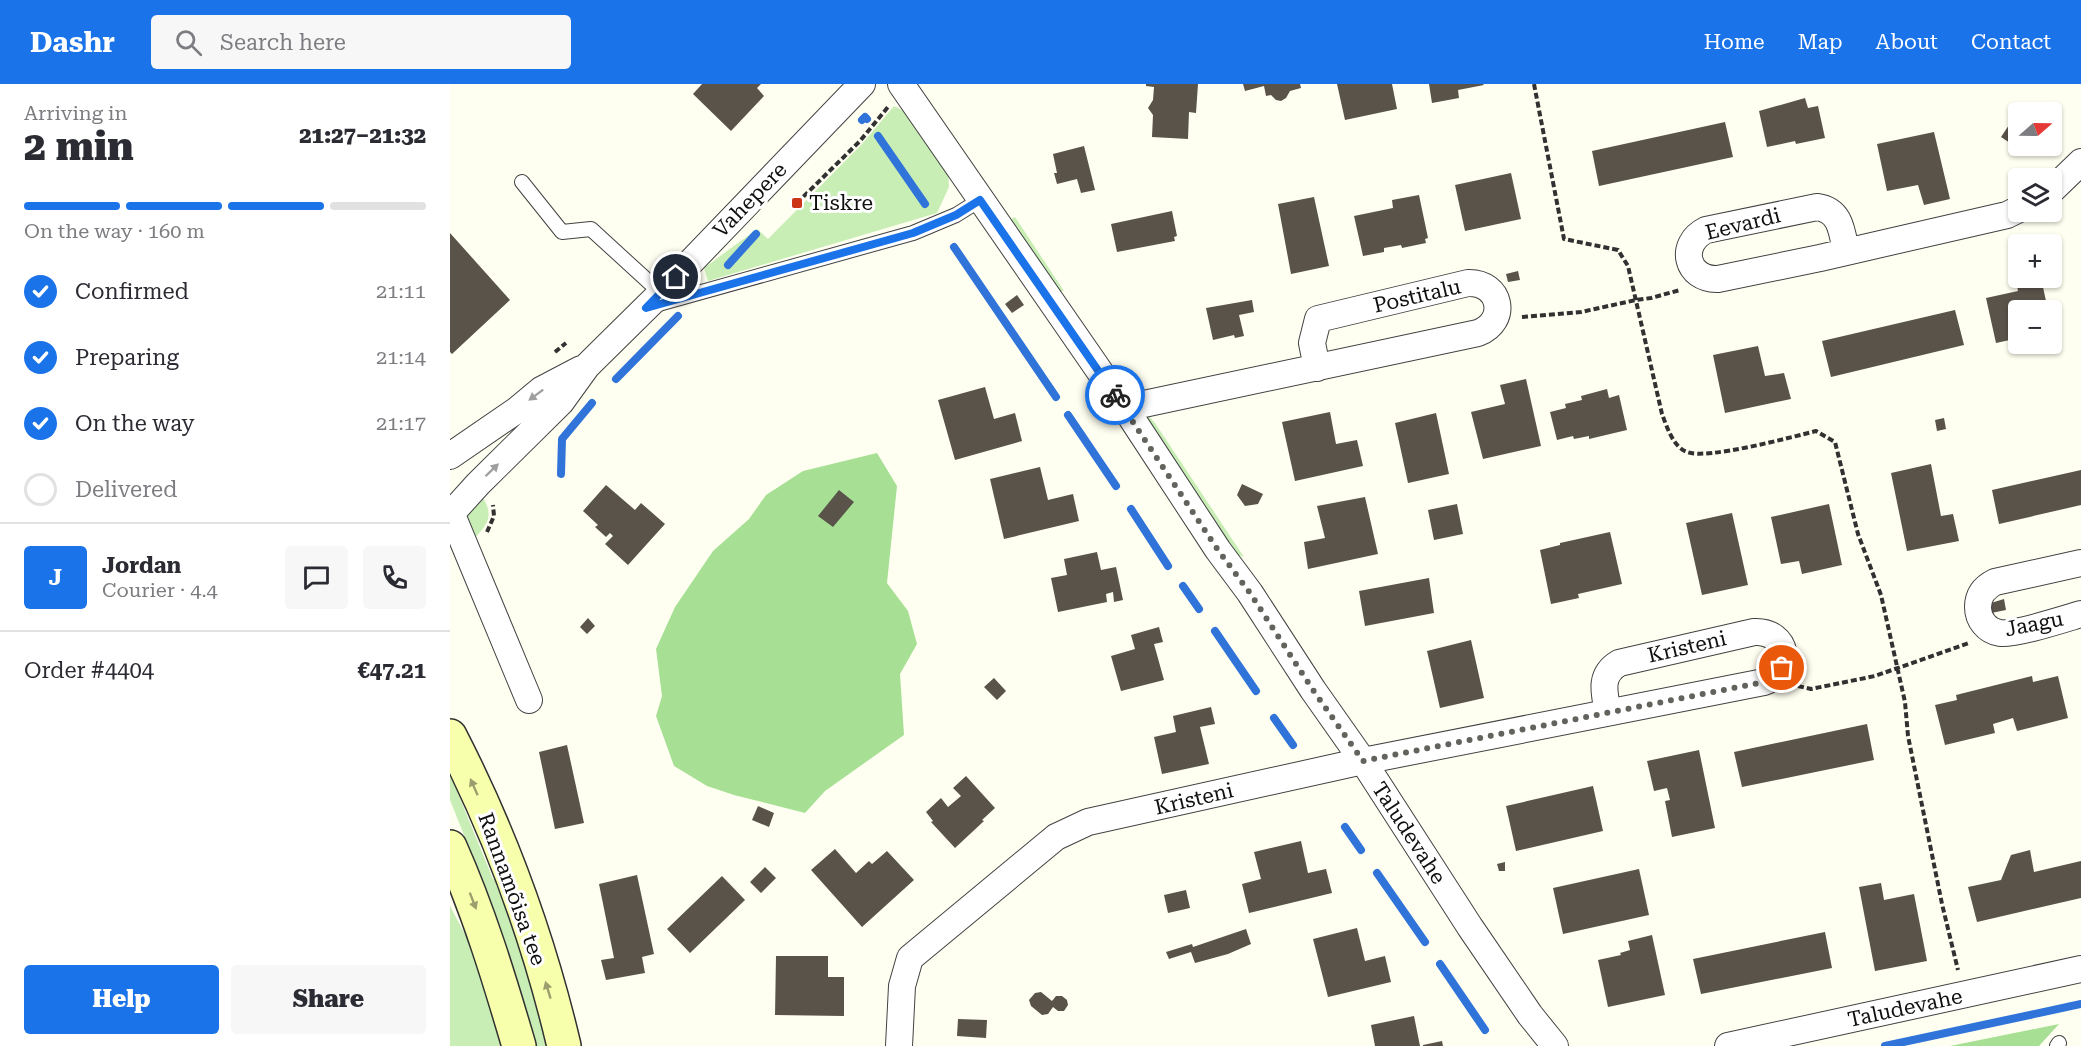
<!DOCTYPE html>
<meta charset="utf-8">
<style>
body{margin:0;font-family:"Roboto Serif",serif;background:#f7f7f7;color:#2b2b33;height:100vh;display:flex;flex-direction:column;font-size:22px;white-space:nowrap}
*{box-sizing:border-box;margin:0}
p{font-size:20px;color:#7c7c81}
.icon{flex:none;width:33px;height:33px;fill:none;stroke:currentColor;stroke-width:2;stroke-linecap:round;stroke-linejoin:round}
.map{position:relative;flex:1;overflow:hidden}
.panel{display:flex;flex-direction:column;background:#fff;width:450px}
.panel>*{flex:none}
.needle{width:39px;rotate:70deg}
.fabs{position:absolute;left:1558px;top:18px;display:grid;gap:12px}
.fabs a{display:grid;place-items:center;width:54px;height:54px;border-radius:6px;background:#fff;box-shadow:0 2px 4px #0004;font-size:30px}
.pin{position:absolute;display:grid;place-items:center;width:51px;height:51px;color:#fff;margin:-26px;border:3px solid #fff;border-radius:50%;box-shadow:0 2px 6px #0007}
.courier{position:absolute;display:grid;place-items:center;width:60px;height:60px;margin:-30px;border:4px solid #1a73e8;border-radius:50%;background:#fff;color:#222;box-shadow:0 2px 8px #0007}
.head em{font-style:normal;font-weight:800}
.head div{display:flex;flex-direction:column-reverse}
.head{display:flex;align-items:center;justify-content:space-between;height:102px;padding:0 24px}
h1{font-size:39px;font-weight:800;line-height:45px}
.bar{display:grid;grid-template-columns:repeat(4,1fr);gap:9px 6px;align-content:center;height:72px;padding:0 24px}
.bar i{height:8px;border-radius:4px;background:#e1e1e2}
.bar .current{background:#1a73e8}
.bar p{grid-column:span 4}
.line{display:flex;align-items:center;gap:15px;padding:0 24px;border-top:2px solid #e1e1e2}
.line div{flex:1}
.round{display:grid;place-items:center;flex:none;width:63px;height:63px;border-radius:6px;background:#f7f7f7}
ol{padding:0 24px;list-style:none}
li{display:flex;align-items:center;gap:18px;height:66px}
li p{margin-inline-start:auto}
li .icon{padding:6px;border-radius:50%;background:#1a73e8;color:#fff;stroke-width:4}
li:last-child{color:#7c7c81}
li i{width:33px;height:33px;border:3px solid #e1e1e2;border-radius:50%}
.button{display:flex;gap:12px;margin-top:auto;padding:12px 24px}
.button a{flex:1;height:69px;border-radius:6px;background:#1a73e8;color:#fff;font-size:24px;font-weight:800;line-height:69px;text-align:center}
.button a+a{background:#f7f7f7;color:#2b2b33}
header{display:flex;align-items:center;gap:36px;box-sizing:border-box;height:84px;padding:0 30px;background:#1a73e8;color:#fff}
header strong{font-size:28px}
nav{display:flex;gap:33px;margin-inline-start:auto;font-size:21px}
.search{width:420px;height:54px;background:#f7f7f7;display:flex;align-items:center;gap:15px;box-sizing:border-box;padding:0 21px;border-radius:6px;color:#7c7c81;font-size:22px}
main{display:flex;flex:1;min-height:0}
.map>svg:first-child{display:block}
.green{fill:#c8eeb6}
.forest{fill:#a7e094}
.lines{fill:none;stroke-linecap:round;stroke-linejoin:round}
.stream{stroke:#3074da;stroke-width:8}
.building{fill:#59534a}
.lane-casing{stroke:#424242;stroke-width:16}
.street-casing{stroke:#424242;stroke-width:28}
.secondary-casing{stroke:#313131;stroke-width:36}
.path{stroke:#313131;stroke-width:4;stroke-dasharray:6 3;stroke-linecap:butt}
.lane{stroke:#fff;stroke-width:14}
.street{stroke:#fff;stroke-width:26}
.secondary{stroke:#f7ffac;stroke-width:33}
.oneway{fill:#9f9f9f}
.oneway2{fill:#9a9f6d}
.done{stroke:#63635e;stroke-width:6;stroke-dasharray:0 10.8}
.route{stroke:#1a73e8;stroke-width:8}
.poi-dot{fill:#cd3519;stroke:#fff;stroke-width:2}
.labels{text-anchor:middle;stroke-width:6;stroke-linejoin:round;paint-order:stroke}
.street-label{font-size:21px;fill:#0f0f0f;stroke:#fff}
.poi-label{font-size:21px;fill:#0f0f0f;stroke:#fff;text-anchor:start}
</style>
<header>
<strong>Dashr</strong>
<div class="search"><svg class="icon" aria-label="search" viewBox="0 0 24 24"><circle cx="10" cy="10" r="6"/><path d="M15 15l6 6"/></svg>Search here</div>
<nav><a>Home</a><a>Map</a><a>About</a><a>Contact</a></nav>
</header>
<main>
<section class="panel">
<div class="head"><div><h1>2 min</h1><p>Arriving in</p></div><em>21:27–21:32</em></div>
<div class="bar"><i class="current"></i><i class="current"></i><i class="current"></i><i></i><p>On the way · 160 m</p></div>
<ol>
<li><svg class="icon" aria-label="check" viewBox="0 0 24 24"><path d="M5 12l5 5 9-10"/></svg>Confirmed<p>21:11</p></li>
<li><svg class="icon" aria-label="check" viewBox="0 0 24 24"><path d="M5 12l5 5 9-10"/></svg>Preparing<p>21:14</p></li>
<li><svg class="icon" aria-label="check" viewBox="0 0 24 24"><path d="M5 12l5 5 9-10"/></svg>On the way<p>21:17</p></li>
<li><i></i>Delivered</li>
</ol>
<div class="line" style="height:108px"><b class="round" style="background:#1a73e8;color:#fff">J</b><div><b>Jordan</b><p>Courier · 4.4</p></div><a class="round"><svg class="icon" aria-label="chat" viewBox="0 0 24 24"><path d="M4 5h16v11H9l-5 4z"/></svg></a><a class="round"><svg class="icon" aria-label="phone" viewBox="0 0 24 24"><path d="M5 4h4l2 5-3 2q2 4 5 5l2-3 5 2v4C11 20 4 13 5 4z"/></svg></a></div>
<div class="line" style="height:78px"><div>Order #4404</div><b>€47.21</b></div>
<div class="button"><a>Help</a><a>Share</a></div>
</section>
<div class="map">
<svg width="1631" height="962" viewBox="0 0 1631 962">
<rect width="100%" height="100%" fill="#fffff1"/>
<path class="green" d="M444,22l16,8 38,55 1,18 -12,26 -229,68 -4,-13 53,-39 11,10 94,-95z
M565,133l49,74h-9l-44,-72z
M698,331l7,8 89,134 -14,-5 -85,-126z
M33,414c12,19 3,28 -10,42l-7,-17v-9z
M0,690l43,105h2l25,65 30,102h-15l-28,-96 -25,-66 1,-1 -33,-83z
M0,822l27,51 25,89h-52z"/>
<path class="forest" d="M427,369l20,33 -10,97 21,28 9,33 -17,30 4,61 -79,56 -20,22 -71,-18 -27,-9 -33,-20 -18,-50 6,-20 -6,-47 19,-42 38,-56 36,-32 17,-24 37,-24z
M1609,940l-20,22h-89z"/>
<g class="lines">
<path class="stream" d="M412,36l3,-3 2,2
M428,52l47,68
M504,163l102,150
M278,181l28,-31
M166,295l62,-63
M618,331l48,71
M111,390l1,-35 30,-36
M681,425l37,57
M733,502l16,23
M765,547l41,60
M824,634l19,27
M895,743l16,23
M927,789l48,69
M990,880l45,66
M1435,962l196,-42"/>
</g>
<path class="building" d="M252,0h59l-4,4 7,8 -33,35 -38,-37z
M696,0h52l-2,29 -7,-1 -1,27 -36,-2 1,-22 -5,-7 5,-8 1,-13 -8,-1z
M793,0h57l1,4 -11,3 -4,7 -5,3 -5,-1 -5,-5 -5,1 -2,-10 -19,5z
M887,0h55l5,25 -52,11z
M979,0h54l1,1 -26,5 1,8 -27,5z
M1355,14l3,10 10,-2 7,32 -29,6 -1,-3 -28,6 -8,-36z
M1573,20l13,8h-17v34h15l-6,9 -27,-18z
M1275,38l8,35 -134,29 -7,-35z
M1484,48l16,67 -26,6 -6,-20 -31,6 -10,-47z
M634,62l11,44 -14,3 -4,-14 -20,5 -3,-11h3l-4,-19z
M1061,89l10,46 -56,12 -10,-46z
M969,111l9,43 -3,1 1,4 -24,5 -1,-3 -17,3v4l-21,4 -9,-40 39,-8 -1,-8z
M864,113l15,69 -38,8 -13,-70z
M722,127l5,25 -3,1 1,4 -58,11 -6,-28z
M0,149l60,67 -58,54 -2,-2z
M1569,185v9h22l7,32h-29v28l-23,5 -10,-45 32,-7 -4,-21z
M1068,187l2,9 -12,2 -2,-8z
M567,211l7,10 -12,8 -7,-9z
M802,216l2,12 -15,3 5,21 -9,2 -1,-3 -21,5 -7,-32z
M1505,226l9,35 -133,32 -9,-36z
M1308,262l7,30 19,-3 7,26 -66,14 -12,-58z
M1076,295l15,67 -58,13 -12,-47 34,-8 -5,-19z
M535,303l9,32 21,-6 7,28 -67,19 -17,-60z
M1157,305l2,9 10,-3 8,35 -38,9v-3l-15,3 -1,-3 -16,4 -7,-28 16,-4 -1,-4 17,-4 -1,-4z
M880,328l6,32 21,-4 6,26 -68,15 -13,-59z
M986,329l13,61 -41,9 -13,-60z
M1494,334l2,11 -9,2 -2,-11z
M1481,380l10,52 12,-2 6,27 -52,10 -16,-78z
M590,383l8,33 25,-6 6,27 -75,18 -14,-60z
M1631,386v35l-82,19 -7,-34z
M792,400l21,10 -5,10 -13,2 -8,-11z
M156,401l29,25 6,-7 24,21 -37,41 -23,-21 8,-8 -3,-3 -4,4 -11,-10 3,-2 -15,-14z
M389,406l15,12 -21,25 -15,-11z
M915,413l13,57 -70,15 -4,-27 21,-4 -8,-32z
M1007,420l6,30 -29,6 -6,-30z
M1379,420l13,61 -40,9 -3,-13 -18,3 -10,-47z
M1282,429l16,72 -46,10 -16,-72z
M1160,448l12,52 -44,10 1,4 -28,6 -11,-54 20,-5v-2z
M647,468l4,18 15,-3 7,33 -9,2 -1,-10 -7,2 1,8 -49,10 -7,-34 16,-3 -3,-16z
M979,494l5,35 -69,13 -6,-35z
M1554,515l2,11 -15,3v-10z
M138,534l7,8 -8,8 -7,-7z
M709,543l4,15 -9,2 10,36 -43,11 -10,-35 24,-7 -4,-14z
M1021,556l13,58 -44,10 -13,-57z
M1582,592l1,6 25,-6 10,42 -51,13 -4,-13 -20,6 2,9 -50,12 -10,-40 22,-5 -1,-5z
M544,594l12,13 -9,9 -13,-13z
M761,623l4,17 -15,3 9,37 -47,10 -8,-37 22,-5 -3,-16z
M1417,640l7,36 -132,27 -8,-35z
M117,661l17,78 -29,6 -16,-77z
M1249,666l16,78 -43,9 -7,-36 5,-1 -3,-12 -13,3 -7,-30z
M516,692l29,32 -13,12 2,1 -29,27 -24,-26 2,-1 -7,-9 15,-14 7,9 13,-11 -8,-8z
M1143,702l10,45 -87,20 -10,-45z
M308,722l16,7 -5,14 -17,-7z
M851,757l7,32 18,-4 6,24 -83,20 -7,-29 19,-5 -7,-27z
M385,765l21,24 13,-12 3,3 15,-13 27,29 -52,47 -51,-57z
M1580,766l4,22 47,-11v37l-104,24 -9,-35 33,-7 10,-25z
M1055,778v9h-6l-2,-7z
M315,783l11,11 -15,15 -11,-11z
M1189,785l10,46 -86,19 -10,-46z
M187,791l17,79 -12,3 3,16 -39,7 -5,-20 13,-2 -15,-74z
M272,792l23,24 -55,53 -23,-24z
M1431,799l3,17 30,-6 13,67 -52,10 -16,-84z
M736,806l4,18 -22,5 -4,-18z
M907,844l8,33 20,-5 6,26 -63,15 -15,-58z
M796,845l5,15 -23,10 -33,9 -4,-11 -22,7 -3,-7 26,-8 1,3z
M1375,848l7,36 -131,26 -8,-35z
M1202,851l13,60 -57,12 -10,-47 23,-5 -1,-2 10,-3 -2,-9z
M326,872h52v21h16v39l-69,-1z
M591,908l11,9 4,-5h6l5,4 1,5 -4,6h-6l-5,-4 -5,7 -6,1 -11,-9 -2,-6 6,-7z
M964,932l6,30h-45l-4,-21z
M508,935l29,1 -1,18 -29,-2z
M992,957l1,5h-20v-1z"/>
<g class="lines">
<defs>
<path id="lane" d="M72,98l40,50 29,-3 70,64
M205,221l258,-72 43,-18 24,-15
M1607,962l2,-3"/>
<path id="street" d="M451,0l224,324 93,142 32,43 63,97 50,71 107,166 60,88 25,31
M1602,106l29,-28
M1396,168c-4,-20 -5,-42 -29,-45l-111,23c-28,14 -20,50 12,49l102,-21 187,-43 12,-6
M675,324l353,-75c31,-12 23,-51 -10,-50l-150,36 -6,24 5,25
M0,372l67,-46 24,-20 40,-21
M0,426l79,190
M0,431l28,-31 83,-82 26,-36 74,-73 201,-209
M1631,479l-86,19c-10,5 -17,13 -17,25 0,13 9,24 22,26 15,2 64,-14 81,-19
M449,962l3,-60 8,-28 146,-121 32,-15 275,-61 401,-79c31,-11 24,-52 -10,-50l-135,31c-20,12 -15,29 -11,49
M1278,962l353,-77"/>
<path id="secondary" d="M0,652c50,97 89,204 114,310
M0,763c29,65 49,131 69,199"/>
</defs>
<use href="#lane" class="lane-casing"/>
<use href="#street" class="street-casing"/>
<use href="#secondary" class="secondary-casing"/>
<path class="path" d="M1084,0l30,155 54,11 10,16 34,148c5,13 11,33 25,38 20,8 105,-15 129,-21l19,11 23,92 23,61 24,107 3,34 34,168 16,66
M347,119l63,-62 28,-34
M1072,233l59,-5 55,-12 15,-2 29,-8
M105,268l11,-9
M37,448l7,-16 -1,-11
M1348,602l13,3 64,-13 94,-33"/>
<use href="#lane" class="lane"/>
<use href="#street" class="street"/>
<use href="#secondary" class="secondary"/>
</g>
<defs><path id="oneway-solid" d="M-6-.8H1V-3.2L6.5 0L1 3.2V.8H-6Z" transform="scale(1.5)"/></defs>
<g class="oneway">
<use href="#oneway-solid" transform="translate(86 311) rotate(143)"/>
<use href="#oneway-solid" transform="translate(42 386) rotate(-44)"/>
</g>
<g class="oneway2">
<use href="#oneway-solid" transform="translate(24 703) rotate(-114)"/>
<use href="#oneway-solid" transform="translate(23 817) rotate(69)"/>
<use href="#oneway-solid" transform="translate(98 906) rotate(-107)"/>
</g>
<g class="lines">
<path class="done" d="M665,311l103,155 32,43 63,97 50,71 401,-79 7,-3 11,-11"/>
<path class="route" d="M226,193l-30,31 267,-75 43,-18 24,-15 135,195"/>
</g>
<rect class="poi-dot" x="341" y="113" width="12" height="12" rx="3"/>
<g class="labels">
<g class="street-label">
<text transform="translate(300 116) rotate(-46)" y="7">Vahepere</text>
<text transform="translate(1293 140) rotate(-14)" y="7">Eevardi</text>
<text transform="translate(967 212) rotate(-13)" y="7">Postitalu</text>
<text transform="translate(1584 540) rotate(-11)" y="7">Jaagu</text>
<text transform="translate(1237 563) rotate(-13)" y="7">Kristeni</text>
<text transform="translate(744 715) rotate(-13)" y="7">Kristeni</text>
<text transform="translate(959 749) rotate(57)" y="7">Taludevahe</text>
<text transform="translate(62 805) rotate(70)" y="7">Rannamõisa tee</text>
<text transform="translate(1455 924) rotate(-12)" y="7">Taludevahe</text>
</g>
<g class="poi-label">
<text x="359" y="126">Tiskre</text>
</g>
</g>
</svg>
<div class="fabs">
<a><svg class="needle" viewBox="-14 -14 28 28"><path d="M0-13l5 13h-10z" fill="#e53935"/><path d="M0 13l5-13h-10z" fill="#7c7c81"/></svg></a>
<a><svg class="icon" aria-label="layers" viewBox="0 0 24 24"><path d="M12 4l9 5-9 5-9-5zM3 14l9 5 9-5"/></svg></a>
<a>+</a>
<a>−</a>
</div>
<div class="pin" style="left:1332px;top:584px;background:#ea580c"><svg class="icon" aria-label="bag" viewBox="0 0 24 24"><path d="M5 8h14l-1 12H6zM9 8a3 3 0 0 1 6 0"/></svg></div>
<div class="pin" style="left:226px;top:193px;background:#1f2937"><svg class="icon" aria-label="home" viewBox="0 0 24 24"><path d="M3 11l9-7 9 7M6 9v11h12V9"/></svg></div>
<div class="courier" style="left:665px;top:311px"><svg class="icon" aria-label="bike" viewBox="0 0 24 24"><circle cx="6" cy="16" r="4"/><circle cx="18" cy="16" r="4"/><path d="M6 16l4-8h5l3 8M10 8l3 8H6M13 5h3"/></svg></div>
</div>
</main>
